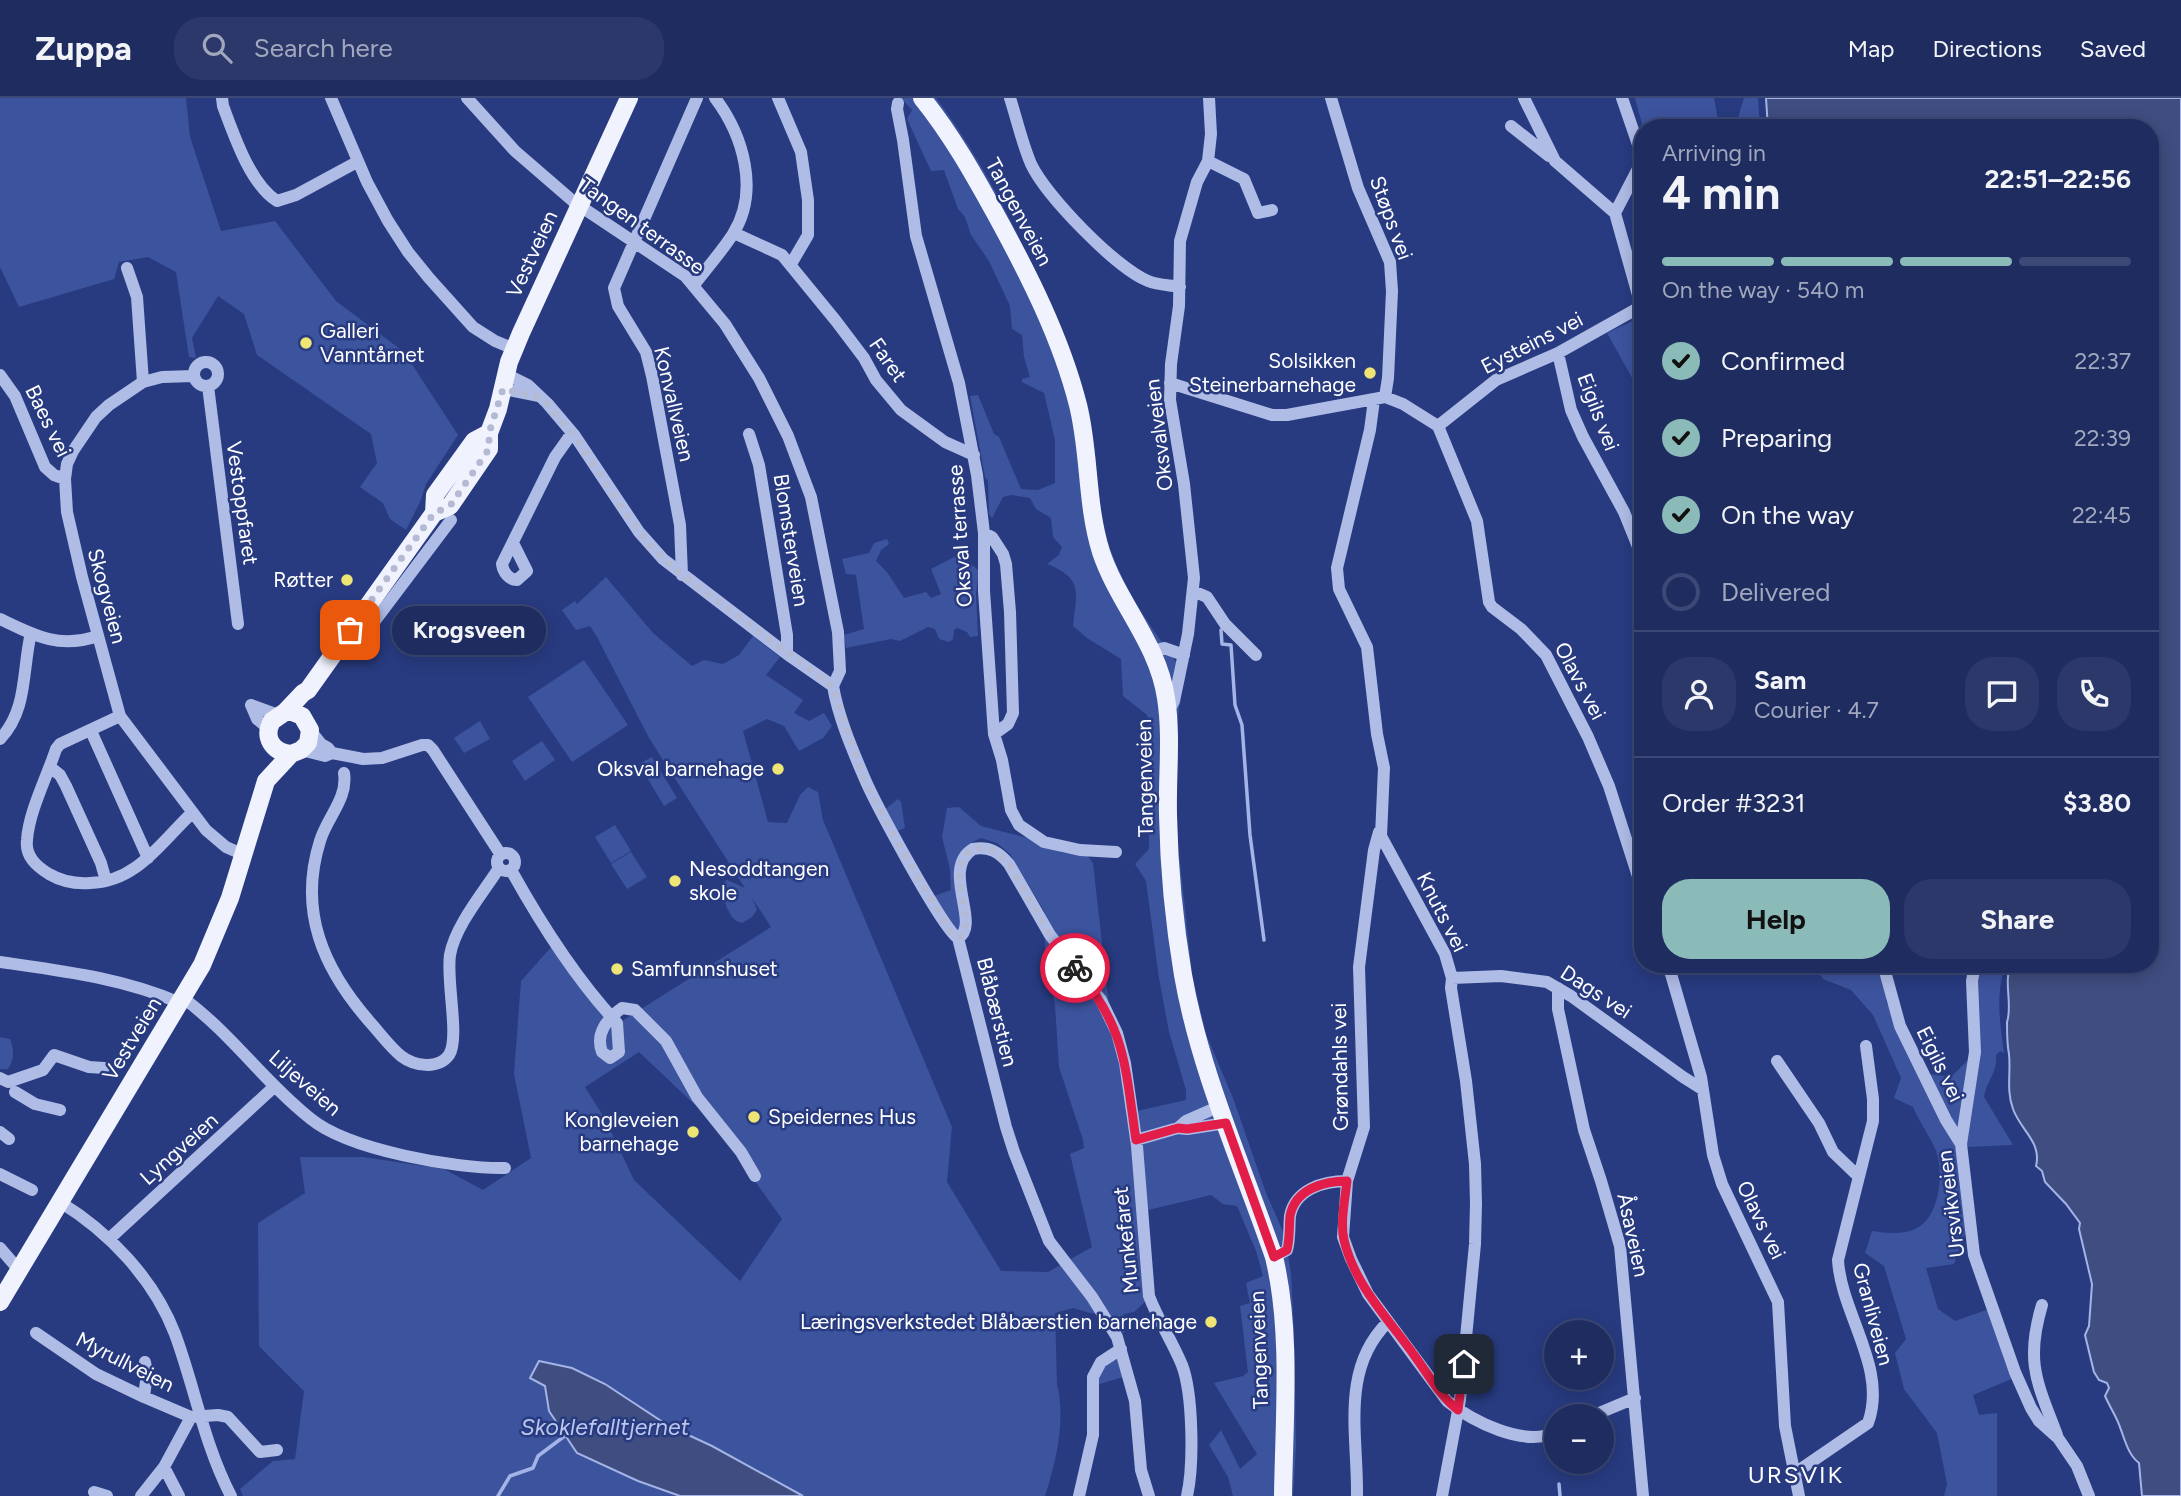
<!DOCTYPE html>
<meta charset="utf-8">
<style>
body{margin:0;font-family:Figtree,sans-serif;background:#2b3869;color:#f1f3f6;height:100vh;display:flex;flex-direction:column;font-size:26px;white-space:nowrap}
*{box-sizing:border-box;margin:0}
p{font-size:23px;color:#a1a7bd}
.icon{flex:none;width:38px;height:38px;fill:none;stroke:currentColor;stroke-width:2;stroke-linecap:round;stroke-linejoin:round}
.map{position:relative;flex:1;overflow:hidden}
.sheet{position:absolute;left:1634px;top:21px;width:525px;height:854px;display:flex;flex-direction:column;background:#1e2c60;border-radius:28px;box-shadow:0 4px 18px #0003,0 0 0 2px #3c4875}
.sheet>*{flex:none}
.tools{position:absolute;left:1544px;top:1222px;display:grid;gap:14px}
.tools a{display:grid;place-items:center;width:70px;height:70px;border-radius:50%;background:#1e2c60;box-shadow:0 4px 18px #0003,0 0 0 2px #3c4875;font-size:35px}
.pin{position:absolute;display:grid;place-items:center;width:60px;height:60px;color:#fff;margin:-30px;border-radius:14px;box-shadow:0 4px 10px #0006}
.courier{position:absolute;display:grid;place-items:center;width:70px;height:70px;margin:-35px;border:5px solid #e11d48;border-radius:50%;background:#fff;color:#222;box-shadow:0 2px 9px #0007}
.bubble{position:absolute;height:49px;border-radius:24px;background:#1e2c60;box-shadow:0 4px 18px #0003,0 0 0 2px #3c4875;font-size:23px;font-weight:700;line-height:49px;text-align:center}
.overview em{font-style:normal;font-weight:700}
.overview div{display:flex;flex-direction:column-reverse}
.overview{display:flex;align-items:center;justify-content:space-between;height:119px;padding:0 28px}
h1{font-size:46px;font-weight:700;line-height:52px}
.bar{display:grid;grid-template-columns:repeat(4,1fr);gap:10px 7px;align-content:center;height:84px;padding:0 28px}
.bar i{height:9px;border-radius:5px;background:#3c4875}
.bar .on{background:#8bbbb9}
.bar p{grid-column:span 4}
.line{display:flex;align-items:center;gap:18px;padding:0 28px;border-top:2px solid #3c4875}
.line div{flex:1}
.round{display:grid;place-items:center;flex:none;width:74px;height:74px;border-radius:28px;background:#2b3869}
ol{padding:0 28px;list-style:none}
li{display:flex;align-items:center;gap:21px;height:77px}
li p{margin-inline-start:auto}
li .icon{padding:7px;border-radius:50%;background:#8bbbb9;color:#111;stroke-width:4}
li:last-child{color:#a1a7bd}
li i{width:38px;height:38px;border:4px solid #3c4875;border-radius:50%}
.button{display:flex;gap:14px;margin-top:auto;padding:14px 28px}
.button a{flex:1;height:80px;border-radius:28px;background:#8bbbb9;color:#111;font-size:28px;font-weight:700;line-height:80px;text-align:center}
.button a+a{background:#2b3869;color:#f1f3f6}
header{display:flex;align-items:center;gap:42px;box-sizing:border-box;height:98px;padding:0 35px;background:#1e2c60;border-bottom:2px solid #3c4875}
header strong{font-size:33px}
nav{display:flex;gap:38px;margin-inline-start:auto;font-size:24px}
.search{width:490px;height:63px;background:#2b3869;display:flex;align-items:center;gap:18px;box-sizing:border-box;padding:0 24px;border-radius:28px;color:#a1a7bd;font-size:26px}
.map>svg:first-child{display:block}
.green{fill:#3c539e;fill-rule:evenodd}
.water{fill:#3f4d80;stroke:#a4b4e6;stroke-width:2}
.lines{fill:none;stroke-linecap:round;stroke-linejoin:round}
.stream{stroke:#a4b4e6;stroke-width:3.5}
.minor{stroke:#afbce6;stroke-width:12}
.major{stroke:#f0f2fd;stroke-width:18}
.done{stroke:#b4bad3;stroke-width:7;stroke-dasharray:0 12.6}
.route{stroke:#e11d48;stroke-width:9}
.poi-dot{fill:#eee575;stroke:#283b80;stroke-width:2.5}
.labels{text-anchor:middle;stroke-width:5;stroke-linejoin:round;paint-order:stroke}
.street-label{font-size:21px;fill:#fff;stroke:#283b80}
.poi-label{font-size:21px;fill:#fff;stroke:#283b80;text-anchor:end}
.water-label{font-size:23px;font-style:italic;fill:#bbc7ed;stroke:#283b80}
.quarter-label{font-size:24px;letter-spacing:2px;fill:#fff;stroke:#283b80}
</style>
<header>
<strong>Zuppa</strong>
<div class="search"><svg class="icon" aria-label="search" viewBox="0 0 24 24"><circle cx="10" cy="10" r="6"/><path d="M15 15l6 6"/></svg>Search here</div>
<nav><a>Map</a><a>Directions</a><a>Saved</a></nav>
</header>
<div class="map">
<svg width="2181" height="1398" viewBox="0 0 2181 1398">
<rect width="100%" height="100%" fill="#283b80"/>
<path class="green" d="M0,0h186l4,39 31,94 54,-10 61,80 68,51 54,83 -32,49 -6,18 -14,28 -16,-11 -7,-16 -23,-16 17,-24 -6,-29 -114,-79 -13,-41 -26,-18 -26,42 4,20 -7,-1 -13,-85 -28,-15 -29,5 -5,17 -95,28 -19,-40z
M901,0h35c50,66 91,152 123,229 10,25 22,52 29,79 8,36 8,75 14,111 10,59 49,111 84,158l-5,19 -5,40 1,100 15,140 14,60 27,64 33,95 19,43 6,38 3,58 2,113 -3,51h-60l-5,-19 -19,-32 12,-15 19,39 17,-15 -43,-71 29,-7 5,-4 -8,-66 10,-3 -4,-20 17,-7 -7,-25 -19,-45 -14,-2 -12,-9 -71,17 7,88 -13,12 -10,2 1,18 -5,1 -10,-18 -20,-2 -17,-5 -18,5 2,71c9,37 -1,77 -12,112h-242l-91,-50 -43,-20 -64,-42 -33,-16 -27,18 4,25 89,70 42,15h-437l-3,-7 33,-28 22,-2 9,-68 -45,-45 -1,-123 47,-30 -5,-36h63l81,12 39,21 48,-32 -17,-84 7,-93 32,-36 58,83 160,-101 -19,-29 5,12 -5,7 -10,6c-14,-3 -16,-21 -22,-34l2,-5 5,-4 18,8 -96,-150 -52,-101 -7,-11 -14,4 -14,-20 13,-9 2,3 29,-27 47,56 39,33 12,-6 19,4 16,-9 14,-19 27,21 -14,18 37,25 -9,13 15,8 15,-8 8,13 -9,12 -24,13 -15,-25 -17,-7 -24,12 25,91 19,1 13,-28 8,-8 10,5 5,28 129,307 -5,55 54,89 47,1 44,-25 -22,-93 14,-6 -1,-8 -24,-73 -4,-62 -10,-59 -1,-35 -34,-57 -13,-11 -16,-5c-41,17 -24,52 -18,87l-2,4 -6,2 -21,-35 17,-6 -1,-21 -8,-32 5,-29 12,-1 22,19 47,12 35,15 24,2 6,8 19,170 5,17 11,63 58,-13v-10l-17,-58 -10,-54 -13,-97 -11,-17 14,-15v-35l-6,-10 1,-61 6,-7 -3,-21 -24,-19 -2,-37 -34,-21 -14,-12c4,-36 10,-47 -26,-62l12,-9 3,-8 -9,-10 -2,-19 -15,-9 -6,-11 -19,-3 -8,2 -11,21 -3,-4 -1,-33 -3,-4 -15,-81 8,-1 16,39 5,3 22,52 17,1 17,-7v-43l-11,-47 -22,-11v-3l8,-2 -6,-20 -2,-22 -10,-6 -2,-23 -21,-45 -18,-26 -6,-18 -7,-8 -14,-39 -13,1 -24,-52 5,-9zM639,954l74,70 69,97 -42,62 -106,-101 -29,-61 -20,-32z
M1635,0h79l5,27 -4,3h-72z
M1744,0h14l2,30h-25z
M1641,219l2,3v120l-7,-55 -29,-52z
M887,441l2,5 -8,6 -5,11 11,11 17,26 22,-6 5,6 10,-4 -10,-25 29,-15 19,17 -3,23 2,42 -8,1 -3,-5 -10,-4 -3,2 -1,9 -4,3 -10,-3 -4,-10 -7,-2 -28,14 -9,-2 -45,9 -2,-13 20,-6 -8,-54 -10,-1 -4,-15 27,-6 5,-10z
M584,562l44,65 -56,37 -44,-65z
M480,623l10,18 -26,14 -10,-15z
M542,643l13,19 -30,21 -13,-20z
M652,659l25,41 -13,8 -25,-42z
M898,701l3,3 4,26 -8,3 -13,-21z
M615,727l16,26 -20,12 -16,-26z
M631,754l16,25 -20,12 -16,-25z
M1813,866h80l-7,37 16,35 27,38 22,3 22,-22v-91h33c-11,30 -6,58 -2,89l-4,-2 -4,4c2,18 -10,26 -12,42l29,48 -47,2v84l-12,33 -28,4 12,41 17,12 34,-12 16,54 9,15 -41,17 6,20 18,-2v83h-53l3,-12 -10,-51 -33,-44 -9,-36 11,-14 -22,-73 -19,-13 7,-22c14,2 29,4 43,-2 26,-11 30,-61 19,-83 -7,-14 -15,-25 -21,-39l-19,-9 7,-20 -28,-63 -22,-25 -28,-11z
M0,939l10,2c4,11 5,19 -2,30h-8z
M1118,1259l9,19 -31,9 4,-16z"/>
<path class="water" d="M1766,0h415v1398h-39l-3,-33c-12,-9 -15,-27 -21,-41 -4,-9 -9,-17 -13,-26l4,-8 -2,-5 -8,-3 -5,-8 -9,-37 4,-9 3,-42 -13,-55 1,-6 -14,-19 -21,-22 -3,-11 -6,-5c6,-24 -15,-35 -23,-57 -7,-19 -2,-36 -4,-55 -2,-9 -2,-21 -2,-32 6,-17 -4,-40 4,-58h140v-836h-383z
M539,1263l33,7 33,16 64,42 43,20 91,50h-123l-42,-15 -61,-28 -28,-42 -4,-25 -15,-8z"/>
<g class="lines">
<path class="stream" d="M1221,532l1,14 9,1 4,60 7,20 8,110 14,105
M1559,1386l1,12
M498,1398l12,-20 23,-8 5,-12 28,-21"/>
<path class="minor" d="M222,0l1,8c11,29 27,78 54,95l19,-6 61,-33
M331,0l36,84 21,39 20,31 21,26 44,49 22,14 19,8
M467,0l48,53 59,51 111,74 40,48 34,54 29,58 23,61 27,135 2,39 -7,15
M778,0l23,54 7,48v35l-17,29
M1010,0c7,22 12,45 21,66 15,32 85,104 117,117 10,4 21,4 32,6
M1331,0l27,90 32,74 2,29 -4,87 -3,19
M1524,0l31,63 60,52 28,100
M898,5l-1,6 6,31 13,96 43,147 18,92 7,58v58l10,143 8,26 9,50 8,15 25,17 36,8 36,2
M1511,28l38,30
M1208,63l36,18 14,34 14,-3
M1615,115l28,-54 -21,-61
M734,135l48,22 54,66 28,37 12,22 25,30 44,32 29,13
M127,170l10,29 6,85
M694,187c13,-17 28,-34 39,-51 27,-43 10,-99 -18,-136
M1558,255l13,57 12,27 41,75 19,47
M194 276a12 12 0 1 1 24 0a12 12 0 1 1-24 0Z
M506,276l22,11 19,18 28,33 64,96 24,27 124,95 46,32
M0,277l15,21 30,71 9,8 11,4
M194,278l-32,1 -19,5 -34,23 -13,12 -23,34 -6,13 -2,15 2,33 15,65 38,139 86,114 20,17 16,7
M1170,285l102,32h15l98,-18 18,7 35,22 39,95 12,81 3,5 29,22 25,26 42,82 21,49 34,106
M208,288l30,238
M503,291l36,7
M1374,302l-4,30 -33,138 2,21 28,58 10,87 7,34 -3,68 64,118 7,24 -1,10 15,93 9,83 1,39 -1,41 -15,156 -18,96
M1438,328l58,-46 62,-27 82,-46
M749,336l10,31 28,170v19
M984,435l8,4 11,17 3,10 4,48 3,101 -5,11 -14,10
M513,445l14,28 -10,9c-8,0 -14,-8 -15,-16l53,-107 17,-24
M682,477l-2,-50 -28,-149 -6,-24 -28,-46 -4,-18 83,-190
M1193,493l14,6 18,27 31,31
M0,521c35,17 59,30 98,17
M362,540l89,-118
M1152,553l12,-3 20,7
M833,588c5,30 19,63 31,91 9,22 80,155 94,161l48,189 8,25 35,89 43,56 25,40 18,64 6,69 8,26
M251,607l6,14 11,9
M251,607l27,10
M1169,612l5,-9 14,-67 6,-56 -10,-94 -14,-84 1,-36 8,-58 1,-65 17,-59 11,-21 3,-27 -2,-36
M120,618l-60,28 -4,5c-9,28 -27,62 -29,91 -2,16 9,26 22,34 12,7 27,10 41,9 47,-1 71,-41 102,-70
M310,632l11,14 7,4 4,5
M91,633l57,127
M0,641c28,-29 22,-69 31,-106
M301,652l24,6 7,-3 31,6 19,-1 40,-13h6l5,5 68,105
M50,669l10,8 6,11 35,77 5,18
M344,675c4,26 -17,44 -24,68 -22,70 3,127 49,180 10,11 20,25 32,35 13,10 37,14 48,-1 11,-17 -3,-74 1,-100 5,-29 33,-62 49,-87
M1379,734l-5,18 -15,117 5,160 -17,54 -4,56 8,22 17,35 79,107c25,20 77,47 109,31
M497 764a9 9 0 1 1 18 0a9 9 0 1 1-18 0Z
M511,772c30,54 65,109 106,153l2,29 -9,6 -8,-6c-7,-19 5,-33 20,-44l13,2 31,31 31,56 44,55 14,24
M958,840c24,-13 -18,-69 15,-89 16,-3 26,3 36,15l41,71 51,65 16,33 8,30 12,83 12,150c9,24 23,45 33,69 11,29 12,100 5,131
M0,864c62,9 123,16 180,41
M1666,866l5,10 30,103 12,78 9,29 56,118 7,124 14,70
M1883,866l17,62 46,94 15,24
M1975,866l-3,17 3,71 -14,92 13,111 41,117 16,36 8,13 19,17 19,28 12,30
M1452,880l49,-2 46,6 24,14 112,81 19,12
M1558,890v21l26,121 17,51 19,65 23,250
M183,900c48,35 82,85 128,121 38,31 145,50 194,49
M1777,963l42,62 14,29 26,25
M0,980l8,4 35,-12 11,-15 35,12 15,1
M15,994l20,12 25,6
M1178,1030l9,1 39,-6
M0,1034l9,7
M1136,1042l42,-12 8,-7 34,-15
M0,1076l32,16
M60,1104c49,30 94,77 115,132 20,54 29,110 56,162
M109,1141l166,-153
M0,1150l19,22
M1274,1159l13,-7c3,-11 2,-23 3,-34 5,-27 34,-35 57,-35
M2042,1207c-17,57 -5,77 15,130
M36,1235l60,41 48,23 47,20 27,-2 10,2 32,35 17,-2
M144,1299l3,-24 -2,-11
M1592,1318l43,-18
M164,1369l15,29
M1795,1375l73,-50c20,-55 -27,-109 -30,-163l35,-139v-22l-7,-53
M94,1394l13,4
M141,1398l23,-29 27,-50
M1079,1398l14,-61v-58l8,-15 20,-13
M1357,1398c1,-60 -17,-126 30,-173"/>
<path class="major" d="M922,0c29,36 51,75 73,115 33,60 66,125 83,192 12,48 8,99 23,147 17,51 57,91 65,146 6,38 1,78 2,117 1,53 6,107 15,160 17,97 59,189 91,282 18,74 10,163 9,239
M434,415l1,-18 39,-54 15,-8
M285,614l18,-19 5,-3 126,-177 16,-7 39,-57v-16l9,-24 11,-47 12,-29 108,-235
M0,1204l202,-337 28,-67 36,-117 25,-27 10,-4 7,-7 2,-13 -8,-14 -10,-4h-7l-13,9c-9,16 0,31 19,33"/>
</g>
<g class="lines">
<path class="done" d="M350,532l84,-117 16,-7 39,-57v-16l14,-44 39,9 33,38 43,67 34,45 30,27 151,111 31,94 34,63 55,93 5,2c24,-13 -18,-69 15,-89 16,-3 26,3 36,15l41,71 25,33"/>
<path class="route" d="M1075,870c51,59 50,98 61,172l42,-12 9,1 39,-6 48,134 13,-7c3,-12 2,-23 3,-34 5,-27 34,-35 57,-35 -2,18 -7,42 -3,59 11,46 44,78 70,115 14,19 25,40 44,55l6,-46"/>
</g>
<g class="poi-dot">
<circle cx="306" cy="245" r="7"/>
<circle cx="1370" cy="275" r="7"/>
<circle cx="347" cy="482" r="7"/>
<circle cx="778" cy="671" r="7"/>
<circle cx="675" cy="783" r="7"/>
<circle cx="617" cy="871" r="7"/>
<circle cx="754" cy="1019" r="7"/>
<circle cx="693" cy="1034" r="7"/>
<circle cx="1211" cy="1224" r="7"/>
</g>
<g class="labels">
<g class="street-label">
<text transform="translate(1019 114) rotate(62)" y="7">Tangenveien</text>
<text transform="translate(1391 120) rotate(70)" y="7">Støps vei</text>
<text transform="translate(642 128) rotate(36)" y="7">Tangen terrasse</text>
<text transform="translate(532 156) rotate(-65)" y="7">Vestveien</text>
<text transform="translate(1532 245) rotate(-27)" y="7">Eysteins vei</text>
<text transform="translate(888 262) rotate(55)" y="7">Faret</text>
<text transform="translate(674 306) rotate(77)" y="7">Konvallveien</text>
<text transform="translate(1598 314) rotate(69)" y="7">Eigils vei</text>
<text transform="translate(48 323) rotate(64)" y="7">Baes vei</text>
<text transform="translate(1159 337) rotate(-97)" y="7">Oksvalveien</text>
<text transform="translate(242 405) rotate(82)" y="7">Vestoppfaret</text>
<text transform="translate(960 438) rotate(-94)" y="7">Oksval terrasse</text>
<text transform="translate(791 442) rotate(81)" y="7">Blomsterveien</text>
<text transform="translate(107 498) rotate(75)" y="7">Skogveien</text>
<text transform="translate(1580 583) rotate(62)" y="7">Olavs vei</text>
<text transform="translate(1145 680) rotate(-91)" y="7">Tangenveien</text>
<text transform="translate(1442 814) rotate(63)" y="7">Knuts vei</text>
<text transform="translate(1596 894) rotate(33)" y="7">Dags vei</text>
<text transform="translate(997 914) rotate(76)" y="7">Blåbærstien</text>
<text transform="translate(132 941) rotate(-59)" y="7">Vestveien</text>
<text transform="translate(1940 966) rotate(64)" y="7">Eigils vei</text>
<text transform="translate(1340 969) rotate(-91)" y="7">Grøndahls vei</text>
<text transform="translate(305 985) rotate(41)" y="7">Liljeveien</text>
<text transform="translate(179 1051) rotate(-42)" y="7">Lyngveien</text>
<text transform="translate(1951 1106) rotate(-97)" y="7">Ursvikveien</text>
<text transform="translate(1761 1122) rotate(64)" y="7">Olavs vei</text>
<text transform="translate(1633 1137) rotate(78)" y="7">Åsaveien</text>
<text transform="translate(1126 1142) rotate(-96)" y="7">Munkefaret</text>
<text transform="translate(1873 1216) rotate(75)" y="7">Granliveien</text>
<text transform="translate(1259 1252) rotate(-92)" y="7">Tangenveien</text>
<text transform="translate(125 1264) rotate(27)" y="7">Myrullveien</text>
</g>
<g class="poi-label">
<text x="320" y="240" text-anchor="start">Galleri<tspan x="320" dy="24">Vanntårnet</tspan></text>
<text x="1356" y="270">Solsikken<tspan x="1356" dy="24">Steinerbarnehage</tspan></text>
<text x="333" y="489">Røtter</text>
<text x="764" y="678">Oksval barnehage</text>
<text x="689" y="778" text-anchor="start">Nesoddtangen<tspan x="689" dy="24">skole</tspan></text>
<text x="631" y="878" text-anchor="start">Samfunnshuset</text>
<text x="768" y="1026" text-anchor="start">Speidernes Hus</text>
<text x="679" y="1029">Kongleveien<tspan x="679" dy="24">barnehage</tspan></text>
<text x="1197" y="1231">Læringsverkstedet Blåbærstien barnehage</text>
</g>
<g class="water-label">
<text x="605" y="1337">Skoklefalltjernet</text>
</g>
<g class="quarter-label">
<text x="1796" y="1385">URSVIK</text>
</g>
</g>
</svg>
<div class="tools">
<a>+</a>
<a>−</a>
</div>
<div class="pin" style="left:350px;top:532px;background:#ea580c"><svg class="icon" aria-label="bag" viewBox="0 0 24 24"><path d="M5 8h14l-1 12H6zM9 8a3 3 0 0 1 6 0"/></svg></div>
<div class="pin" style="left:1464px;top:1266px;background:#1f2937"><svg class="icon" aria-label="home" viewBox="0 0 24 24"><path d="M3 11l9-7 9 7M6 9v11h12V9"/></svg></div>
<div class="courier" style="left:1075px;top:870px"><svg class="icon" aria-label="bike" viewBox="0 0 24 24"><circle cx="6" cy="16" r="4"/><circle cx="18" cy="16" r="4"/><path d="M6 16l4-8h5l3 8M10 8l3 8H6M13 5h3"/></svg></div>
<div class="bubble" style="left:392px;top:508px;width:154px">Krogsveen</div>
<section class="sheet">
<div class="overview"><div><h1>4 min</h1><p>Arriving in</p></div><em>22:51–22:56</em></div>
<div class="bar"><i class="on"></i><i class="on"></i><i class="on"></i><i></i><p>On the way · 540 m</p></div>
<ol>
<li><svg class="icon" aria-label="check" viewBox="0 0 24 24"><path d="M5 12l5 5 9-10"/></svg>Confirmed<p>22:37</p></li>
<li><svg class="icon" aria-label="check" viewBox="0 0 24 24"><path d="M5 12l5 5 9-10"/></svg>Preparing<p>22:39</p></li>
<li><svg class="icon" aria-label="check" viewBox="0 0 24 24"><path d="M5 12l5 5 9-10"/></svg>On the way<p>22:45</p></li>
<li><i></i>Delivered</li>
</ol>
<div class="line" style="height:126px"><a class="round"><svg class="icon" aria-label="person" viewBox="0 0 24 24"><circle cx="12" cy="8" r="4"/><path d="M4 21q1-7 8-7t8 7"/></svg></a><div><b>Sam</b><p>Courier · 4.7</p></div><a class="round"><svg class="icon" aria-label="chat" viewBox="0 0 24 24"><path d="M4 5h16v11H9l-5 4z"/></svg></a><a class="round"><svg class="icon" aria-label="phone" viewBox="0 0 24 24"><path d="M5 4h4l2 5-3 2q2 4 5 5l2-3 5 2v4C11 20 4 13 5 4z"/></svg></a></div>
<div class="line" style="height:91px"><div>Order #3231</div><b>$3.80</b></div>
<div class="button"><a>Help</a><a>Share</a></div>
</section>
</div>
